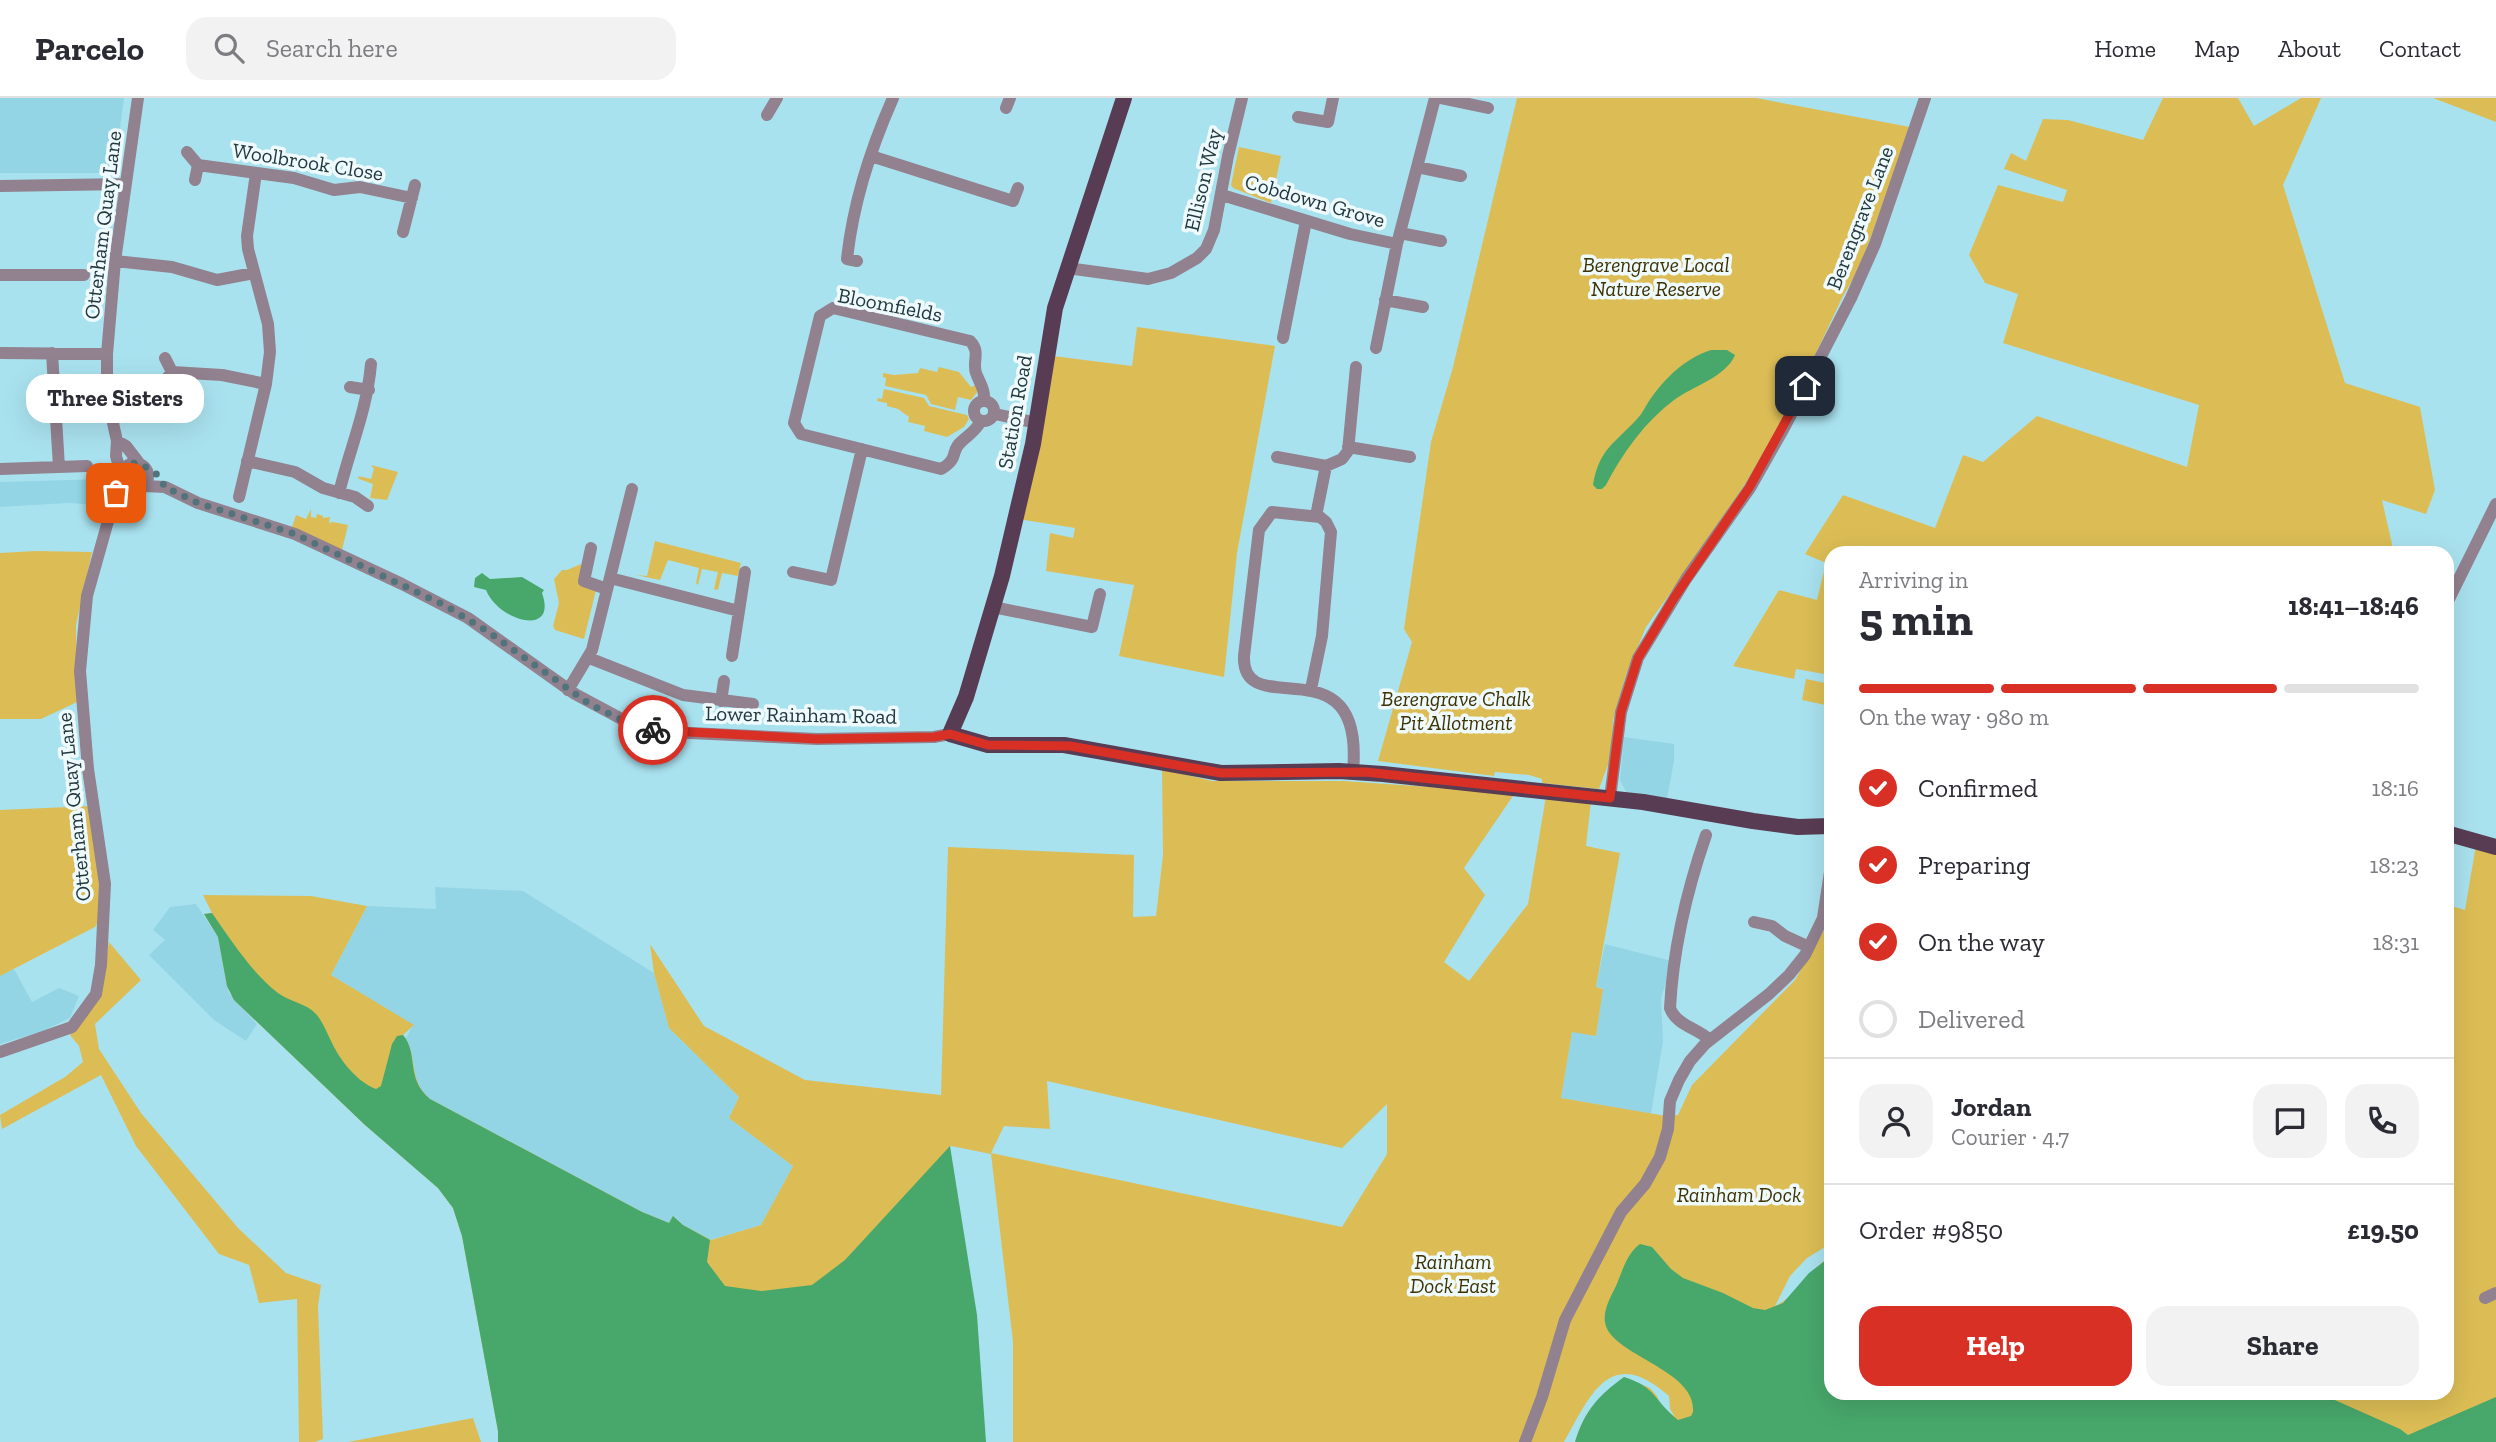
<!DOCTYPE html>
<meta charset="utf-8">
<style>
body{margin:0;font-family:"Zilla Slab",serif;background:#f2f2f3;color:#2b2b33;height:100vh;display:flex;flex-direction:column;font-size:26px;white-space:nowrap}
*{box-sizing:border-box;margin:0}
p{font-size:23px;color:#7c7c81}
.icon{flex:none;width:38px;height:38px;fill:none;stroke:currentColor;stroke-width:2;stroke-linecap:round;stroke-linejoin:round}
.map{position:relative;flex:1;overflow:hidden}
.panel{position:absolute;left:1824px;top:448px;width:630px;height:854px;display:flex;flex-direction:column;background:#fff;border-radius:21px;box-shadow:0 7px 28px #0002}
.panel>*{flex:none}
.pin{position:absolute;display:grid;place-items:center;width:60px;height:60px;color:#fff;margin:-30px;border-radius:14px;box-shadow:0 4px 10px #0006}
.courier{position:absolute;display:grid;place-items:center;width:70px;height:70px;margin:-35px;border:5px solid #d93025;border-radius:50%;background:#fff;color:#222;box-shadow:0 2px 9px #0007}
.bubble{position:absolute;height:49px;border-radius:21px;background:#fff;box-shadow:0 7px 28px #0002;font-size:23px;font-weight:700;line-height:49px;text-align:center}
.overview em{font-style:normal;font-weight:700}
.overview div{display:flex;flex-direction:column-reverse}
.overview{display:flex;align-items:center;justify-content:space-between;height:119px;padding:0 35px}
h1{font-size:46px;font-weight:700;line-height:52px}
.bar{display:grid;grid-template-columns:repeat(4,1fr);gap:10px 7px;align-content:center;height:84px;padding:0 35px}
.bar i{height:9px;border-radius:5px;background:#e1e1e2}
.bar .current{background:#d93025}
.bar p{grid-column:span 4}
.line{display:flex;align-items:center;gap:18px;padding:0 35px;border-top:2px solid #e1e1e2}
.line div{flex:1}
.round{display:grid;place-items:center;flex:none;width:74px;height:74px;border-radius:21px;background:#f2f2f3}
ol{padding:0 35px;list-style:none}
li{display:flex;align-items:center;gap:21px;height:77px}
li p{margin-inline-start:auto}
li .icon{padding:7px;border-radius:50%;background:#d93025;color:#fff;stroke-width:4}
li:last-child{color:#7c7c81}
li i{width:38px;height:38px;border:4px solid #e1e1e2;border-radius:50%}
.button{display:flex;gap:14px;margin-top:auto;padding:14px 35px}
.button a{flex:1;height:80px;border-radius:21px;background:#d93025;color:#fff;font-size:28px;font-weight:700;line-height:80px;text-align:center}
.button a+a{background:#f2f2f3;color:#2b2b33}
header{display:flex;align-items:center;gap:42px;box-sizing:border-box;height:98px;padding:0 35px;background:#fff;border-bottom:2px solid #e1e1e2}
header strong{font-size:33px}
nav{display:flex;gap:38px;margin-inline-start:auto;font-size:24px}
.search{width:490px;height:63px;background:#f2f2f3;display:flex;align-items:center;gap:18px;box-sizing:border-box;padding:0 24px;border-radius:21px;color:#7c7c81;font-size:26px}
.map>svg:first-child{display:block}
.built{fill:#93d5e4}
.green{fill:#dcbd55;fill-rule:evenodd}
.water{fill:#48a86b}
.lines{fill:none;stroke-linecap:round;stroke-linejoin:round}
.minor{stroke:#92818e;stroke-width:12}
.major{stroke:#583c53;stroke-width:16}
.done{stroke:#51747c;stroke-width:7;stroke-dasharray:0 12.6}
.route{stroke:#d93025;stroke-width:9}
.labels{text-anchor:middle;stroke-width:7;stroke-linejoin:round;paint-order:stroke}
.street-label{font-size:21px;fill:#21383e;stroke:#effafd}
.park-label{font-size:21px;font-style:italic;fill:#3e3102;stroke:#effafd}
</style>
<header>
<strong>Parcelo</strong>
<div class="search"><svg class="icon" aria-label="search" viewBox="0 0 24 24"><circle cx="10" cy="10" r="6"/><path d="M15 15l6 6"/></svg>Search here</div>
<nav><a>Home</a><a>Map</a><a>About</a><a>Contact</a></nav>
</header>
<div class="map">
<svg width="2496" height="1344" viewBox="0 0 2496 1344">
<rect width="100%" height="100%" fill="#a9e2ef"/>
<path class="built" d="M0,0h124l-10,75h-114z
M103,381l-2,26 -34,-2 -67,4v-25z
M1624,639l50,7v17l-7,38 -40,-6 -7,-12z
M435,789l88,4 131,82 15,55 70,69 -10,21 64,48 -32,59 -51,15 -27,-15 -9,-9 -5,8 -27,-12 -212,-113 -8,-7 -8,-19 -8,-35 7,-13 -82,-50 36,-69 69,3z
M196,806l22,33 11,56 28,31 -11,17 -32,-21 -65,-65 16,-15 -12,-10 17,-23z
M1605,846l67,17 -11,38 2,42 -12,73 -90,-16 11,-67 24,5 7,-48 -7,-1z
M14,871l18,33 27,-14 20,8 -9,22 -27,13 -43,13v-69z"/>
<path class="green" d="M1517,0h239l154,29 -49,138 -19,33 -42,89 -33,63 -53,82 -68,95 -20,48 -13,45 -1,34 -13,35 -57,-6v-4l-13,-4 -34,-3 -1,4 -116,-15 34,-119 -8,-13 27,-187 22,-75z
M2163,0h75l16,28 47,-28h20l-38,87 62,198 75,24 15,83 -9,24 -44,-14 12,53h-564v17l-4,10 4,2v93l-34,-6 -2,10 -61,-13 46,-76 38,10 9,-37 -21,-9 38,-59 92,33 28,-73 20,7 54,-46 150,51 12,-62 -196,-62 15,-49 -33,-11 -16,-28 29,-70 65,17 4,-12 -63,-21 7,-16 15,8 17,-42 25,1 75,20z
M2433,0h63v24z
M1239,49l42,9 -10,47 -38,-15 -2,-3z
M1137,229l138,19 -38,207 -13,124 -105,-21 15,-71 -88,-14 4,-38 23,5 2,-10 -57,-9 35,-163 79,10z
M939,269l20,5 12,15 5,-2 2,6 -7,9 -13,-3 -3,13 -24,-6 -5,-9 -41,-9 1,-8 -3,-1v-4l11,2 24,-2 2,-5 17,4z
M884,291l40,9 5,8 38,9 2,4 -5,8 -17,10 -23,-6 1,-5 -17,-4 1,-5 -11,-8 -11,-3v-3l-10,-2 1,-3 4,1z
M371,367l27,7 -11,28 -17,-2 3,-14 -14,-5 -1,-3 13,3 3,-10z
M311,411v8l5,1 1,-4 6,2v2l7,-1 -1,6 4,-1 15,3 -6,25 -50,-23 4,-12 10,4z
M655,443l86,22 -3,13 -16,-3 -4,17 -4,-1 4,-17 -16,-3 -4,16 -2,-2 3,-15 -31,-8 -8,20 -24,-5 11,1z
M36,453l56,1 -16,73 1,77 -36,17h-41v-166z
M581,466l15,26 -12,49 -29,-9 -2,-4 6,-23 -5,-24 8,-9h5z
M1806,581l24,5v22l-28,-6z
M1162,671l50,12h132l171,12 -51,75 21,27 -41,67 25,19 59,-77 18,-108 45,5 -5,45 34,7 -24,134 7,2 -7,47 -24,-4 -11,66 105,18 12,-1 14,-30 103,-105 35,-60v324l-23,14 -17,18 -15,30c20,-8 34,-37 55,-49v136h616l1,-493 2,1 -1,4 17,5 11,-65 20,5v592h-921c10,-33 24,-45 49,-65l26,11 7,8 4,10 14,11 -5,-8 -1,-13c-59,-52 -78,-2 -105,46h-551v-100l-22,-188 -40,-8 -77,83 92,109 -459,-84 -9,188v-11l-36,-195 -9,-28 -15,-20 -73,-63 -131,-125 -7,-14 -9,-49 -14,-23 8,-1 -9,-18 108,1 56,10 -36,69 83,50 -11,10c16,20 4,44 27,64l212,113 27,11 4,-7 10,9 28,15 50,-15 32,-59 -64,-48 10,-21 -70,-69 -15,-55 -4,-29 54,82 101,54 136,15 7,-248 186,8 -1,62 23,-1 7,-61zM1047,983l295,67 45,-44v50l-45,73 -351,-74 13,-27 46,3z
M91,708l9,78 -1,37 -4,6 -95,49v-166z
M109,844l32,38 -46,44 4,25 42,64 97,115 48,45 35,12 -3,21 5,133 -8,3h-16l-2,-143 -38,4 -10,-38 -30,-11 -83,-108 -35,-71 -99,54 -2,-14 65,-38 18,-15 -4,-16 -9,-11 29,-35z
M473,1320l8,24h-133z"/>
<path class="water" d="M1711,252h16l8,5c-9,22 -42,31 -61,45 -29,22 -51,52 -68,85l-4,4h-5l-4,-4c6,-36 21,-41 44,-66 5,-5 8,-12 12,-18 16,-23 35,-42 62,-51z
M482,475l8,6 32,-2 22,13 -2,3c16,45 -44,28 -56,-3l-12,-3 1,-9z
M212,815c19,27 40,60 66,80 12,9 28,10 38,21 7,8 11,19 16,29 8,17 25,39 44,46l5,-3 11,-42 5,-8 6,-1c16,19 2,43 27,64l212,113 27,11 4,-7 10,9 27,15 -3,22 18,24 36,5 51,-6 33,-25 105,-114 27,169 9,127h-488v-11l-36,-195 -9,-28 -15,-20 -73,-63 -131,-125 -7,-14 -9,-49 -14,-23z
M1640,1146l12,3 19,22 12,9 40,15 30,15 12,2 18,-7 26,-30 21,-16v136h489l81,36 8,6 88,-38v45h-921c10,-32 23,-46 49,-65 34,11 29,23 54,43l13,-4 2,-4c4,-43 -84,-57 -88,-90 -2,-12 6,-26 11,-36 6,-14 11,-33 24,-42z"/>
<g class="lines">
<path class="minor" d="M1440,0l48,10
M1006,10l4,-10
M767,17l10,-17
M1298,19l30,5 5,-24
M187,54l11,13 -3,15
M871,58l142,45 5,-13
M198,67l96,13 40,12 26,-3 52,11
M1417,69l44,9
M0,88l126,-2
M1222,97l128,39 47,10
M403,134l12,-47
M1400,135l41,8
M115,163l57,6 45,13 37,-7
M857,163l-10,-2c6,-56 23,-109 46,-161
M1067,170l81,11 23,-6 26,-15 9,-9 8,-19 14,-74 14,-58
M0,177h84
M1385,202l38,7
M1283,240l23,-117
M1376,250l21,-104 38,-146
M0,255l107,1
M52,255l7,114
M165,260l7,14
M350,289l19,3
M974 313a10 10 0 1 1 20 0a10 10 0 1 1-20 0Z
M160,303l7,-23 5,-6 50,3 44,9
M995,316l42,9
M981,323c-6,11 -12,13 -20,21 -11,9 -1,16 -20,27l-140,-35 -7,-11 26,-107 13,-8 137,33c11,11 2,20 6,32 4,11 9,16 8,28
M117,343l9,5 13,17
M1348,349l62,10
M1277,359l49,9
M247,363l48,11 28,16 32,9 13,9
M122 378a13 13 0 1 1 26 0a13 13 0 1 1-26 0Z
M0,371l87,-3
M121,376l-5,-18 1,-15 -10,-45v-42l8,-93 23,-163
M144,388l21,1 33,16 97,31 107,50 66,34 107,76 56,30 38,8 148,7 117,-2 16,-3
M339,395c11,-45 28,-83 32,-129
M239,399l27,-113 4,-32 -2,-28 -20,-75 -1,-13 9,-63
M1316,418l10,-50 16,-7 6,-8 8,-84
M591,450l-7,33 23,8
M793,474l38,8 31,-131
M610,480l129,33
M2446,507l50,-101
M993,509l99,20 8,-33
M732,558l13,-84
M589,560l94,37 70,9
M1311,591l11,-53 9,-104 -5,-10 -6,-5 -48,-5 -13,18 -15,126c-3,69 121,-18 109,115
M568,592l24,-40 40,-161
M721,603l3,-20
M1610,700l11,-86 17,-54 48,-79 64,-91 34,-60 67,-130 24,-54 50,-146
M1830,731v26
M1706,737c-19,55 -33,115 -36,173 6,17 27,20 40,32
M1754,824l18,4 13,10 24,11
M0,954l72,-25 24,-33 5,-29 4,-81 -17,-115 -8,-98 7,-75 30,-107 5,-9
M2485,1200l11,-5
M1525,1344l17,-45 23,-77 56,-108 24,-28 15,-27 8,-28 2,-28 9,-21 11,-19 15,-17 64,-50 20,-19 16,-20 18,-37 7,-46"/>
<path class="major" d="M1124,0l-69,210 -22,136 -31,132 -36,121 -16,37 38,11h76l157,28 118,-2 44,3 260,28 110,19 45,6 32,-1
M2446,735l50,14"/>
</g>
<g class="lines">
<path class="done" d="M116,395l9,-26 6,-4 10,1 17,11 7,12 33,16 97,31 151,72 41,25 104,74 40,19 22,6"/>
<path class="route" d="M653,632l164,9 117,-2 16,-3 38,11 82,1 151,27 144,-1 245,26 11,-86 17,-54 36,-60 75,-110 56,-102"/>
</g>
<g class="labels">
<g class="street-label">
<text transform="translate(308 64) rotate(9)" y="7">Woolbrook Close</text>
<text transform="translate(1203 82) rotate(-77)" y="7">Ellison Way</text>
<text transform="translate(1315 103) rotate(16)" y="7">Cobdown Grove</text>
<text transform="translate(1860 120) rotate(-69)" y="7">Berengrave Lane</text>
<text transform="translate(103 127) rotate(-83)" y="7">Otterham Quay Lane</text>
<text transform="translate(890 207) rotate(11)" y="7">Bloomfields</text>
<text transform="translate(1015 314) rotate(-80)" y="7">Station Road</text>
<text transform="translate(801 617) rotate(1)" y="7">Lower Rainham Road</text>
<text transform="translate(74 709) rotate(-96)" y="7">Otterham Quay Lane</text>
</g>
<g class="park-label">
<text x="1656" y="174">Berengrave Local<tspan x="1656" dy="24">Nature Reserve</tspan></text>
<text x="1456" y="608">Berengrave Chalk<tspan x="1456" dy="24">Pit Allotment</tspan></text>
<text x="1739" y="1104">Rainham Dock</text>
<text x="1453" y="1171">Rainham<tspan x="1453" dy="24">Dock East</tspan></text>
</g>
</g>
</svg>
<div class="pin" style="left:116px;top:395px;background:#ea580c"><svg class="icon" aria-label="bag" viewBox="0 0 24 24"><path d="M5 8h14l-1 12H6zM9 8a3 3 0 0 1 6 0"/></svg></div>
<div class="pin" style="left:1805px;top:288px;background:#1f2937"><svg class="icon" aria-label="home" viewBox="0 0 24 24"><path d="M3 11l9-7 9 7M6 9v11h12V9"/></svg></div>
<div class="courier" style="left:653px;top:632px"><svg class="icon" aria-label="bike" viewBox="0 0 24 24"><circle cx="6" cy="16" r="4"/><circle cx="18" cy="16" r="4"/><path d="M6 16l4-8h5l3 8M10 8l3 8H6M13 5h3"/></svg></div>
<div class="bubble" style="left:26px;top:276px;width:178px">Three Sisters</div>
<section class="panel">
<div class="overview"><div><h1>5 min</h1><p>Arriving in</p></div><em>18:41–18:46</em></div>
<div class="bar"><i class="current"></i><i class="current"></i><i class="current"></i><i></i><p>On the way · 980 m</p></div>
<ol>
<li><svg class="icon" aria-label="check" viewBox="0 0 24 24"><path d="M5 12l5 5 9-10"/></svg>Confirmed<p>18:16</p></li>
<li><svg class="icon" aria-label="check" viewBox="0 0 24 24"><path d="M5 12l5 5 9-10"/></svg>Preparing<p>18:23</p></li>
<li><svg class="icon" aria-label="check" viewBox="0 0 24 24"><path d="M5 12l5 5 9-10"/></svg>On the way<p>18:31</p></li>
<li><i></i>Delivered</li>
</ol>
<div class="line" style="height:126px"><a class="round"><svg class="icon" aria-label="person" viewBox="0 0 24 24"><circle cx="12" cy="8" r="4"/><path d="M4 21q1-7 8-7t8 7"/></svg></a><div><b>Jordan</b><p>Courier · 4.7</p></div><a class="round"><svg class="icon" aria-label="chat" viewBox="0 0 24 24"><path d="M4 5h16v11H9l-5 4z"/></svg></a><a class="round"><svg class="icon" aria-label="phone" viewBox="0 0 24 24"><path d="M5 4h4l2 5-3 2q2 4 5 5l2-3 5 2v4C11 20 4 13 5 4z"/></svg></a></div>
<div class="line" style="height:91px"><div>Order #9850</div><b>£19.50</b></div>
<div class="button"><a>Help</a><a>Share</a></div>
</section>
</div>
